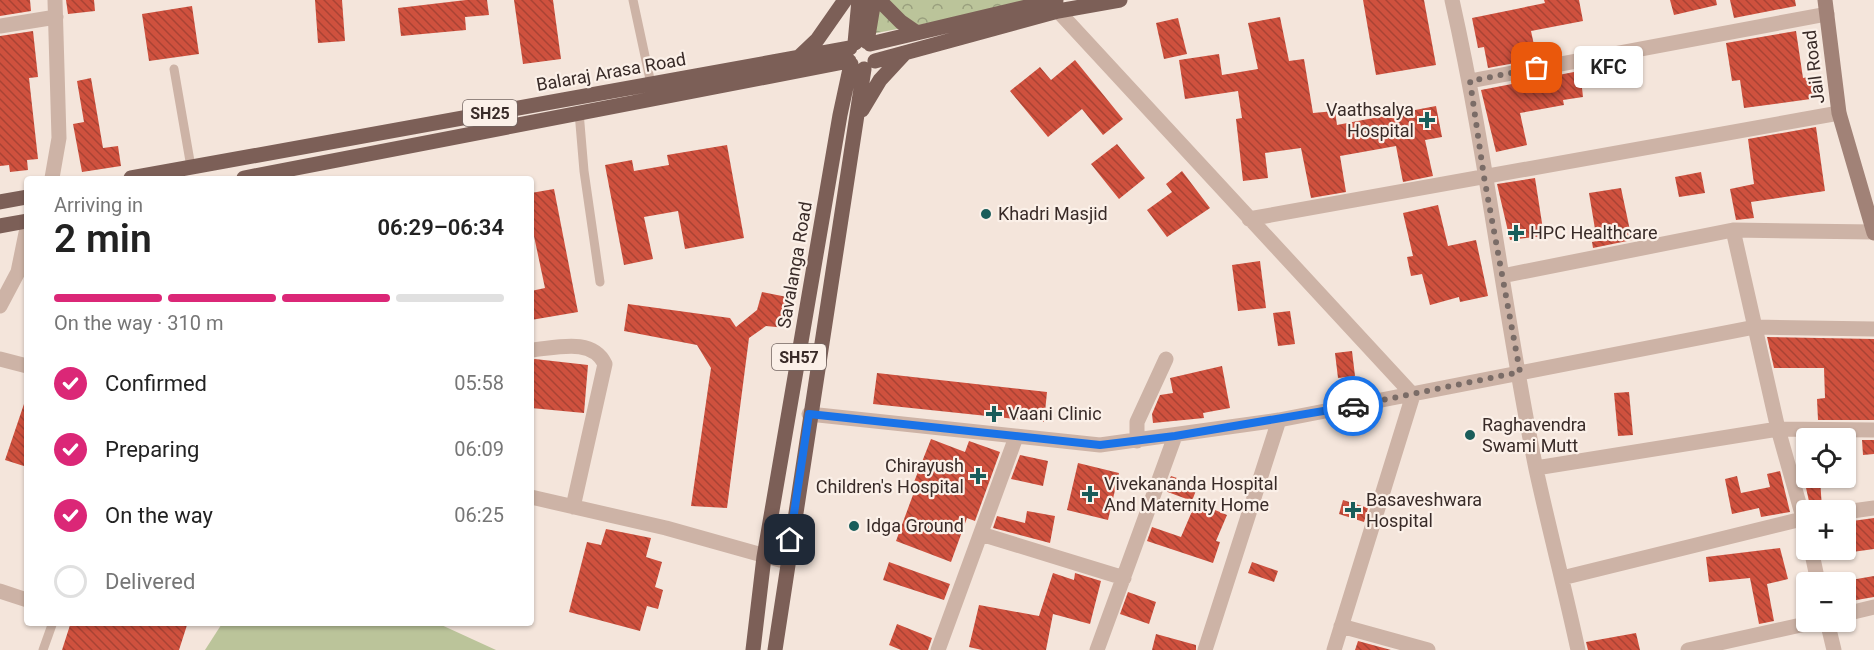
<!DOCTYPE html>
<meta charset="utf-8">
<style>
body{margin:0;font-family:Roboto,sans-serif;background:#f2f2f2;color:#222;height:100vh;display:flex;flex-direction:column;font-size:22px;white-space:nowrap}
*{box-sizing:border-box;margin:0}
p{font-size:20px;color:#767676}
.icon{flex:none;width:33px;height:33px;fill:none;stroke:currentColor;stroke-width:2;stroke-linecap:round;stroke-linejoin:round}
.map{position:relative;flex:1;overflow:hidden}
.details{position:absolute;left:24px;top:176px;width:510px;height:450px;display:flex;flex-direction:column;background:#fff;border-radius:6px;box-shadow:0 2px 4px #0004}
.details>*{flex:none}
.fabs{position:absolute;left:1796px;top:428px;display:grid;gap:12px}
.fabs a{display:grid;place-items:center;width:60px;height:60px;border-radius:6px;background:#fff;box-shadow:0 2px 4px #0004;font-size:30px}
.pin{position:absolute;display:grid;place-items:center;width:51px;height:51px;color:#fff;margin:-26px;border-radius:12px;box-shadow:0 3px 9px #0006}
.courier{position:absolute;display:grid;place-items:center;width:60px;height:60px;margin:-30px;border:4px solid #1a73e8;border-radius:50%;background:#fff;color:#222;box-shadow:0 2px 8px #0007}
.bubble{position:absolute;height:42px;border-radius:6px;background:#fff;box-shadow:0 2px 4px #0004;font-size:20px;font-weight:600;line-height:42px;text-align:center}
.head em{font-style:normal;font-weight:600}
.head div{display:flex;flex-direction:column-reverse}
.head{display:flex;align-items:center;justify-content:space-between;height:102px;padding:0 30px}
h1{font-size:39px;font-weight:600;line-height:45px}
.bar{display:grid;grid-template-columns:repeat(4,1fr);gap:9px 6px;align-content:center;height:72px;padding:0 30px}
.bar i{height:8px;border-radius:4px;background:#e0e0e0}
.bar .current{background:#db2777}
.bar p{grid-column:span 4}
ol{padding:0 30px;list-style:none}
li{display:flex;align-items:center;gap:18px;height:66px}
li p{margin-inline-start:auto}
li .icon{padding:6px;border-radius:50%;background:#db2777;color:#fff;stroke-width:4}
li:last-child{color:#767676}
li i{width:33px;height:33px;border:3px solid #e0e0e0;border-radius:50%}
.map>svg:first-child{display:block}
.park{fill:url(#park-crowns)}
.garden{fill:#bbc49a}
.building{fill:url(#building-back-hatch)}
.lines{fill:none;stroke-linecap:round;stroke-linejoin:round}
.lane{stroke:#cdb3a6;stroke-width:9}
.street{stroke:#cdb3a6;stroke-width:15}
.secondary{stroke:#a18277;stroke-width:15}
.primary{stroke:#7c5f57;stroke-width:15}
.done{stroke:#7a6c67;stroke-width:6;stroke-dasharray:0 10.8}
.route{stroke:#1a73e8;stroke-width:8}
.poi-dot{fill:#1a5d5a;stroke:#fbf0e8;stroke-width:2}
.labels{text-anchor:middle;stroke-width:4.5;stroke-linejoin:round;paint-order:stroke}
.shield{fill:#fbf0e8;stroke:#736662;stroke-width:1.5}
.shield-label{font-size:16px;font-weight:bold;fill:#392b28}
.street-label{font-size:18px;fill:#392b28;stroke:#fbf0e8}
.poi-label{font-size:18px;fill:#392b28;stroke:#fbf0e8;text-anchor:start}
</style>
<div class="map">
<svg width="1874" height="650" viewBox="0 0 1874 650">
<defs>
<pattern id="park-crowns" width="20" height="18" patternUnits="userSpaceOnUse" patternTransform="scale(1.5)"><rect width="20" height="18" fill="#bbc49a"/><path d="M2 6a3 3 0 1 1 6 0M12 15a3 3 0 1 1 6 0" fill="none" stroke="#999f7e"/></pattern>
<pattern id="building-back-hatch" width="6" height="6" patternUnits="userSpaceOnUse" patternTransform="scale(1.5)"><rect width="6" height="6" fill="#cf513e"/><path d="M-1 5l2 2M0 0l6 6M5-1l2 2" fill="none" stroke="#a94334"/></pattern>
</defs>
<rect width="100%" height="100%" fill="#f4e5db"/>
<path class="park" d="M871,0h178l-183,35z"/>
<path class="garden" d="M223,622l214,1 59,27h-291z"/>
<path class="building" d="M0,0h30l1,11 -31,5z
M66,0h28l1,11 -27,3z
M315,0h27l3,41 -27,2z
M466,0h21l2,15 -24,2 1,13 -65,6 -3,-28z
M514,0h39l8,59 -38,5z
M1363,0h61l12,65 -60,10z
M1544,0h35l4,21 -52,10 6,28 -49,9 -4,-21 -6,1 -6,-30 73,-15z
M1670,0h46l1,5 -43,10z
M1730,0h65l1,6 -62,12z
M192,6l7,48 -50,7 -7,-47z
M1280,17l9,44 15,-2 9,54 22,-2 2,14 99,-19 6,31 -17,3 8,36 -30,6 -7,-36 -56,10 6,36 -35,6 -10,-50 -36,5 3,25 -25,3 -7,-62 6,-1 -4,-27 -53,8 -6,-39 40,-6 3,21 36,-6 -10,-46z
M1178,18l9,36 -23,5 -8,-36z
M33,31l5,46 -9,1 9,81 -11,1 1,10 -18,2 -1,-7 -9,1v-130z
M1796,31l7,47 12,-2 3,22 -74,10 -4,-28 -8,1 -6,-38z
M1075,60l48,59 -20,16 -21,-26 -34,28 -38,-46 30,-24 11,13z
M1620,63l1,10 -22,3 1,9 -18,3 1,9 -20,3 1,5 -44,8 7,32 -31,7 -15,-62z
M91,78l12,70 15,-2 3,20 -39,6 -9,-48 11,-2 -7,-41z
M1816,127l9,64 -74,11 3,16 -18,2 -6,-31 24,-5 -6,-45z
M1117,144l28,34 -26,21 -28,-35z
M727,145l17,93 -59,11 -7,-38 -34,6 9,42 -29,6 -19,-100 27,-5 2,11 35,-6 -2,-10z
M1182,171l28,37 -43,29 -20,-27 25,-18 -6,-8z
M1701,172l4,21 -26,4 -4,-20z
M1535,178l9,58 -34,4 -13,-56z
M1621,188l11,52 -39,8 -1,-6 5,-1 -8,-48z
M554,189l24,123 -47,8v-29l14,-3 -14,-66v-29z
M1438,205l10,41 28,-6 12,56 -28,6 -1,-5 -29,8 -8,-31 -11,2 -4,-19 6,-1 -10,-43z
M1260,261l6,47 -28,3 -6,-46z
M762,292l30,6 -6,30 -20,-2 -17,12 -22,170 -36,-2 20,-138 -14,-23 -73,-14 4,-27 102,14 6,9 21,-17z
M1290,311l5,33 -17,2 -5,-33z
M1767,337l107,2v81h-56l-1,-21 8,-1 -1,-30h-50z
M1352,351l3,25 -17,2 -3,-25z
M535,359l53,6 -4,48 -53,-5v-48z
M1222,366l8,42 -27,5 1,5 -51,5 -1,-9 8,-19 13,-2 -3,-15z
M877,373l170,19 -3,30 -171,-18z
M1629,392l4,43 -15,1 -4,-43z
M25,401h2v66l-22,-7z
M931,439l34,13 4,-11 31,11 -25,69 -8,-3 -16,44 -55,-21 21,-57 -3,-2z
M1862,440h12v14l-11,1z
M1020,455l28,6 -5,25 -32,-7z
M1078,463l41,10 -11,47 -41,-10z
M1780,471l10,41 -29,5 -2,-9 -27,6 -7,-35 12,-3 4,17 29,-6 -3,-13z
M1171,476l27,9 -6,16 -27,-10z
M1820,478l2,31 -11,1 -7,-31z
M1343,500l25,8 -4,14 -25,-8z
M1196,502l31,13 -11,26 4,1 -7,21 -66,-22 5,-14 29,10z
M1027,511l28,5 -5,27 -57,-15 4,-12 28,7z
M1874,518v31l-29,4v-31z
M606,529l45,9 -5,19 16,5 -7,25 8,3 -5,19 -11,-3 -7,25 -71,-19 18,-70 14,3z
M1780,548l8,31 -21,5 7,37 -15,3 -9,-46 -41,4 -3,-25z
M889,562l61,22 -6,16 -61,-20z
M1252,562l26,9 -4,11 -26,-9z
M1053,573l21,7 1,-7 26,8 -11,43 -37,-10 -7,36h-64l-13,-3 10,-42 60,11z
M1874,576v21l-29,5v-21z
M1128,592l28,10 -7,22 -29,-10z
M71,622h117l-9,28h-117z
M897,624l35,14 -4,12h-27l-12,-5z
M1636,633l4,17h-52l-2,-8z
M1156,634l40,11v5h-44z
M1358,641l33,9h-36z"/>
<g class="lines">
<path class="lane" d="M633,0l18,84
M174,69l17,98
M579,112l5,59 16,111
M43,650l10,-28"/>
<path class="street" d="M1055,0l3,11 355,384 -79,255
M1452,0c35,155 52,313 84,469 13,60 29,120 42,181
M0,26l56,-9
M1470,81l357,-67
M52,178l7,-40 -4,-138
M1249,219l590,-106
M1733,230l45,199 28,99
M1502,276l231,-46 141,2
M0,306l18,-34 9,-44
M531,350c25,-2 61,-13 74,14l-32,143
M0,359l27,7
M809,414l291,31 179,-25 476,-93 119,2
M1137,441v-19l29,-63
M1536,468l242,-39 96,1
M531,497l135,31 121,34
M1845,512l29,-4
M981,534l143,44
M1811,549l7,33
M1562,578l244,-60
M0,591l27,9
M1845,614l29,-7
M1827,621l7,29
M1341,626l87,24
M938,650l78,-213
M1097,650l78,-214
M1205,650l74,-230
M1688,650l131,-29"/>
<path class="secondary" d="M1825,0l14,113 35,120"/>
<path class="primary" d="M879,0l22,22 16,11
M867,42l7,-42
M855,43l4,-43
M870,44l186,-44
M798,58l19,-18 28,-40
M875,61l183,-50 62,-11
M862,110l18,-30 25,-27
M131,178l719,-130
M244,178l605,-117
M0,202l27,-5
M0,226l27,-5
M753,650l11,-93 76,-442 11,-51
M775,650l89,-581"/>
</g>
<g class="lines">
<path class="done" d="M1353,406l167,-34 -36,-195 -14,-96 67,-13"/>
<path class="route" d="M790,540l19,-126 291,31 75,-9 178,-30"/>
</g>
<g class="poi-dot">
<path d="M1424 111h6v6h6v6h-6v6h-6v-6h-6v-6h6z"/>
<circle cx="986" cy="214" r="6"/>
<path d="M1513 224h6v6h6v6h-6v6h-6v-6h-6v-6h6z"/>
<path d="M991 405h6v6h6v6h-6v6h-6v-6h-6v-6h6z"/>
<circle cx="1470" cy="435" r="6"/>
<path d="M975 467h6v6h6v6h-6v6h-6v-6h-6v-6h6z"/>
<path d="M1087 485h6v6h6v6h-6v6h-6v-6h-6v-6h6z"/>
<path d="M1350 501h6v6h6v6h-6v6h-6v-6h-6v-6h6z"/>
<circle cx="854" cy="526" r="6"/>
</g>
<g class="labels">
<g class="shield">
<rect x="463" y="100" width="54" height="26" rx="4.5"/>
<rect x="772" y="344" width="54" height="26" rx="4.5"/>
</g>
<g class="shield-label">
<text x="490" y="119">SH25</text>
<text x="799" y="363">SH57</text>
</g>
<g class="street-label">
<text transform="translate(1814 67) rotate(-97)" y="6">Jail Road</text>
<text transform="translate(611 72) rotate(-10)" y="6">Balaraj Arasa Road</text>
<text transform="translate(795 265) rotate(-80)" y="6">Savalanga Road</text>
</g>
<g class="poi-label">
<text x="1414" y="116" text-anchor="end">Vaathsalya<tspan x="1414" dy="21">Hospital</tspan></text>
<text x="998" y="220">Khadri Masjid</text>
<text x="1530" y="239">HPC Healthcare</text>
<text x="1008" y="420">Vaani Clinic</text>
<text x="1482" y="431">Raghavendra<tspan x="1482" dy="21">Swami Mutt</tspan></text>
<text x="964" y="472" text-anchor="end">Chirayush<tspan x="964" dy="21">Children's Hospital</tspan></text>
<text x="1104" y="490">Vivekananda Hospital<tspan x="1104" dy="21">And Maternity Home</tspan></text>
<text x="1366" y="506">Basaveshwara<tspan x="1366" dy="21">Hospital</tspan></text>
<text x="866" y="532">Idga Ground</text>
</g>
</g>
</svg>
<div class="fabs">
<a><svg class="icon" aria-label="locate" viewBox="0 0 24 24"><circle cx="12" cy="12" r="6"/><path d="M12 2v4M12 18v4M2 12h4M18 12h4"/></svg></a>
<a>+</a>
<a>−</a>
</div>
<div class="pin" style="left:1537px;top:68px;background:#ea580c"><svg class="icon" aria-label="bag" viewBox="0 0 24 24"><path d="M5 8h14l-1 12H6zM9 8a3 3 0 0 1 6 0"/></svg></div>
<div class="pin" style="left:790px;top:540px;background:#1f2937"><svg class="icon" aria-label="home" viewBox="0 0 24 24"><path d="M3 11l9-7 9 7M6 9v11h12V9"/></svg></div>
<div class="courier" style="left:1353px;top:406px"><svg class="icon" aria-label="car" viewBox="0 0 24 24"><path d="M5 17H2v-5l4-1 3-4h7l3 4 3 1v5h-3M9 17h6M6 11h13"/><circle cx="7" cy="17" r="2"/><circle cx="17" cy="17" r="2"/></svg></div>
<div class="bubble" style="left:1574px;top:46px;width:69px">KFC</div>
<section class="details">
<div class="head"><div><h1>2 min</h1><p>Arriving in</p></div><em>06:29–06:34</em></div>
<div class="bar"><i class="current"></i><i class="current"></i><i class="current"></i><i></i><p>On the way · 310 m</p></div>
<ol>
<li><svg class="icon" aria-label="check" viewBox="0 0 24 24"><path d="M5 12l5 5 9-10"/></svg>Confirmed<p>05:58</p></li>
<li><svg class="icon" aria-label="check" viewBox="0 0 24 24"><path d="M5 12l5 5 9-10"/></svg>Preparing<p>06:09</p></li>
<li><svg class="icon" aria-label="check" viewBox="0 0 24 24"><path d="M5 12l5 5 9-10"/></svg>On the way<p>06:25</p></li>
<li><i></i>Delivered</li>
</ol>
</section>
</div>
